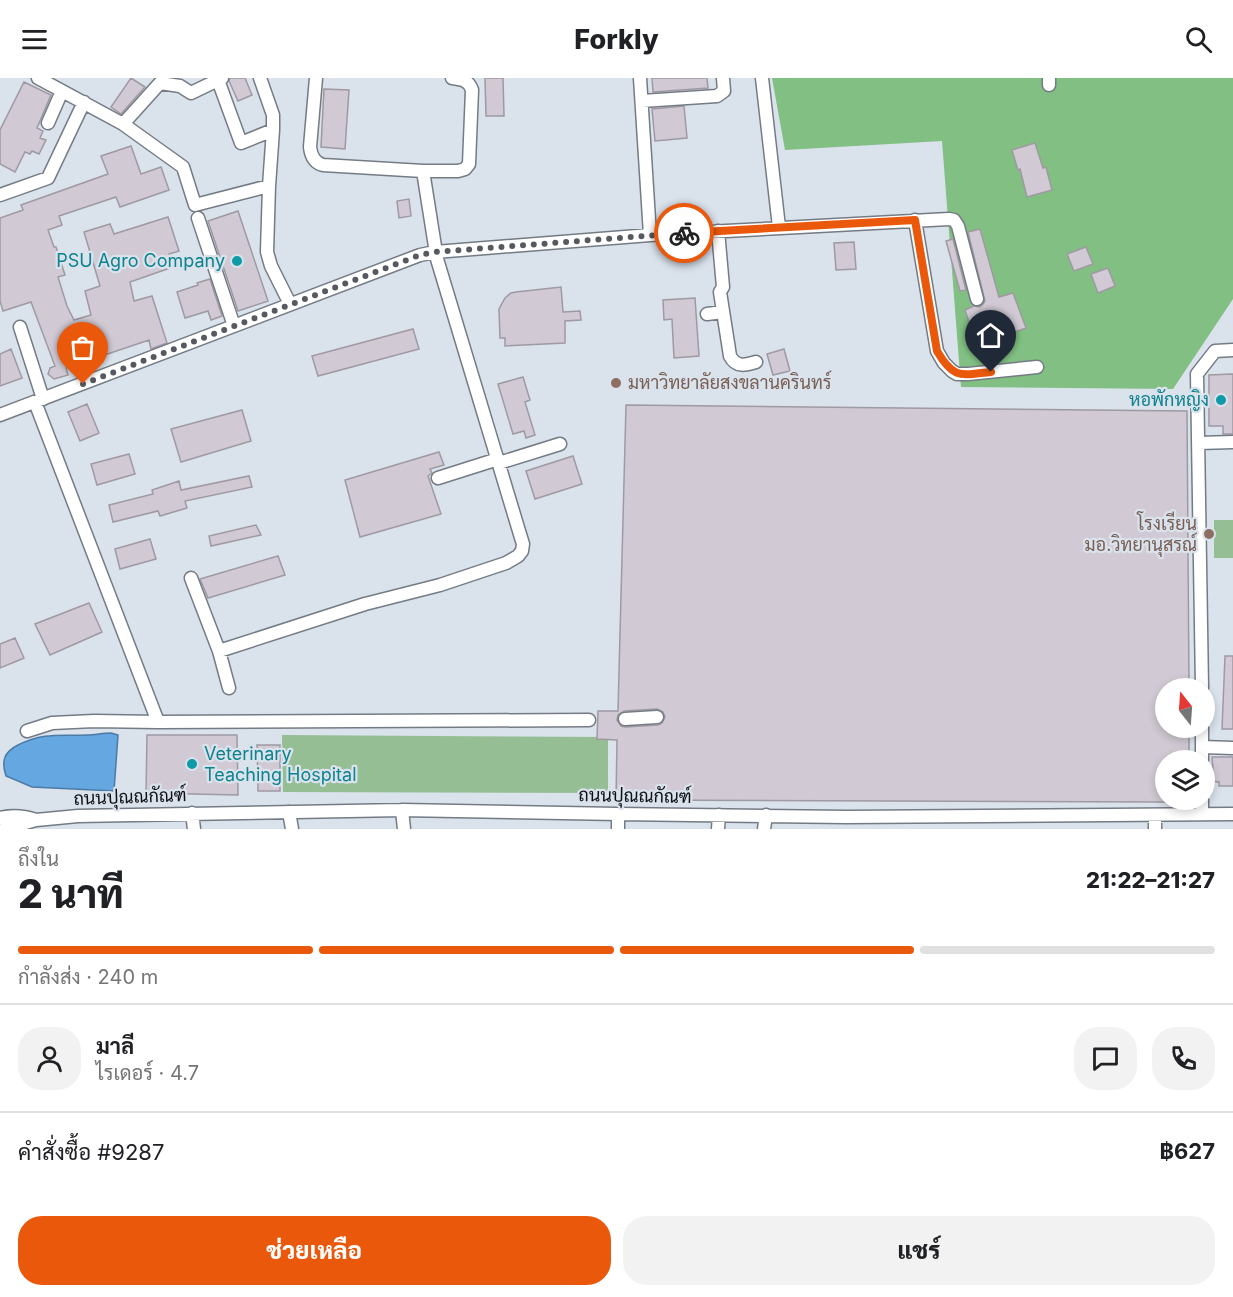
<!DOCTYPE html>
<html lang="th">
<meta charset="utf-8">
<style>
body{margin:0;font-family:Inter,Sarabun,sans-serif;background:#f2f2f2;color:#202124;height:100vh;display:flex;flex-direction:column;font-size:22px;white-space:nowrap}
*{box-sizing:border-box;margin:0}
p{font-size:20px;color:#757577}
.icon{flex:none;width:33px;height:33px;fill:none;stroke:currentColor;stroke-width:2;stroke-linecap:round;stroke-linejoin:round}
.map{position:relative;height:751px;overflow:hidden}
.side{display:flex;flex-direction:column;background:#fff;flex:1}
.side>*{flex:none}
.needle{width:39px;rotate:343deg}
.tools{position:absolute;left:1155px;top:600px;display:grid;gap:12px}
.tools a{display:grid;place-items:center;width:60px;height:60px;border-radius:50%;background:#fff;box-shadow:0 3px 9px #0003;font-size:30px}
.pin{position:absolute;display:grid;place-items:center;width:51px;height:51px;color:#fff;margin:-62px -26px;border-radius:50% 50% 50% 0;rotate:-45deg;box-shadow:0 0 6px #0007}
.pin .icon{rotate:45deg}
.courier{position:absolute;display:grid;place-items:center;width:60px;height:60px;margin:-30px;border:4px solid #ea580c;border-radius:50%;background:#fff;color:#222;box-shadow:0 2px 8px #0007}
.head em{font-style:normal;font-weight:800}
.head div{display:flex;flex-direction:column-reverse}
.head{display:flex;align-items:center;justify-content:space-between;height:102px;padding:0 18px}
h1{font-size:39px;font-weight:800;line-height:45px}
.bar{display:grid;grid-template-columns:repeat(4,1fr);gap:9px 6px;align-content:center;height:72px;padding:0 18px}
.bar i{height:8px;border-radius:4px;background:#e0e0e0}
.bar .current{background:#ea580c}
.bar p{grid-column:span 4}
.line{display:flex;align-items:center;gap:15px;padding:0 18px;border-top:2px solid #e0e0e0}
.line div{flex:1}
.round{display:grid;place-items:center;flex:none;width:63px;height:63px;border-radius:24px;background:#f2f2f2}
.button{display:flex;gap:12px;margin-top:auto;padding:12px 18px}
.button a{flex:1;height:69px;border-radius:24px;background:#ea580c;color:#fff;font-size:24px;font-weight:800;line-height:69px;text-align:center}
.button a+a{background:#f2f2f2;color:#202124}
header{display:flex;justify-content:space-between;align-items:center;height:78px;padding:0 18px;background:#fff;font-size:27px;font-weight:800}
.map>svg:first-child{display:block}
.green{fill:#95be94}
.forest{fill:#81bf82}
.water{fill:#65a8e1;stroke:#4b7ba4;stroke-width:1.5}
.building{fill:#d1cad4;stroke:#9f99a2;stroke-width:1.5;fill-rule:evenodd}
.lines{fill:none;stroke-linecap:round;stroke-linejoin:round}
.minor-casing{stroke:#747b84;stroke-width:15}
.minor{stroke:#fff;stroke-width:12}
.done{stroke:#565a60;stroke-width:6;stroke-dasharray:0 10.8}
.route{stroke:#ea580c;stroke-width:8}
.culture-dot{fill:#0f9aa8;stroke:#dae2ec;stroke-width:2}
.education-dot{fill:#8d6e63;stroke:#dae2ec;stroke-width:2}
.labels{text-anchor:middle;stroke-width:4.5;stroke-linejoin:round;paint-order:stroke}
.culture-label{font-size:18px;fill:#0d838f;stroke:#dae2ec;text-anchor:end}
.education-label{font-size:18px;fill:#785e54;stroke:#dae2ec;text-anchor:start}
.street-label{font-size:18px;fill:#0f1115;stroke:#dae2ec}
</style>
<header><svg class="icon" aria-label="menu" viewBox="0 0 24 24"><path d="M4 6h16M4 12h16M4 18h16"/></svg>Forkly<svg class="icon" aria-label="search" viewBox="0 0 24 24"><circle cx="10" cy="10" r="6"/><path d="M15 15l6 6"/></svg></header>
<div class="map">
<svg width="1233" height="751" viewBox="0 0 1233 751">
<rect width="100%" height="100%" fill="#dae2ec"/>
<path class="green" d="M1214,442h19v38h-19z
M282,657l326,2v56l-325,-1z"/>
<path class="forest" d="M772,0h461v221l-60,90 -212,-2 -19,-246 -157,9z"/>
<path class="water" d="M111,655l7,2 -4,56 -82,-4 -26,-11c-5,-15 -2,-24 12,-31 26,-13 42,-9 69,-10 8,0 16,-2 24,-2z"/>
<path class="building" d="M131,0l14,9 -24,27 -10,-7z
M230,0h15l7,17 -14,6 -9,-20z
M485,0h18l1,38h-18z
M652,0h55l1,10 -55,4z
M24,4l27,13 -14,33 6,3 -3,7 6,2 -7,14 -7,-3 -2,3 -5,-2 -10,20 -15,-8v-34z
M324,11l25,1 -4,59 -24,-2z
M684,28l3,32 -32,3 -3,-32z
M1035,65l8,25 3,-1 6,23 -25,7 -7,-28 -2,1 -6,-20z
M131,68l10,28 20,-7 8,23 -49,17 -4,-10 -57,19 3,9 -14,5 6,17h2l9,28 -7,2 9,29 7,14 17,-5 -6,-24 15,-5 -16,-54 26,-8 4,10 54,-17 11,34 -10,3 4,13 -43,15 4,19 18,-5 15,47 -16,6 -2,-9 -83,28 2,7 -14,4 -6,-5 2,-6 5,-2 -24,-64 -28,9 -3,-10v-83l23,-8 -2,-5 87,-31 -7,-18z
M409,121l2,17 -12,2 -2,-17z
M238,133l30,90 -30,10 -30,-90z
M980,151l19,68 14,-4 13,35 -49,17 -12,-35 9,-4 6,1 3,-3 2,-3 -17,-69z
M953,161l13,51 -6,1 -14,-50z
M854,164l2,27 -20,1 -2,-27z
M1086,169l7,17 -19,7 -7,-17z
M1108,190l7,18 -17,7 -7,-19z
M210,201l12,37 -11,4 -3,-9 -23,7 -8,-26 21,-7 -1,-2z
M561,209l2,25 17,-1 1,9 -16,1v22l-60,3v-8h-5l-1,-29 6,-11 6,-5 5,-1z
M695,220l4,58 -25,2 -2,-39 -8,1 -1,-20z
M413,251l6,20 -101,27 -6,-20z
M11,271l11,29 -22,8v-32z
M784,271l6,22 -17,4 -6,-21z
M1233,296v60h-10v-8h-14v-51z
M523,299l7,23 -5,2 10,33 -9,3 -2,-7 -11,3 -15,-50z
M87,326l12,29 -19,8 -12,-29z
M626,327l561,6 2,277h-23v40h23v32h-23v42l-550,-2 1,-60 -20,-1 1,-28h20zM657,631l6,3 2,5 -3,6 -4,2 -33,2 -4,-1 -4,-6 1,-5 6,-4z
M242,332l9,31 -70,21 -10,-33z
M439,374l5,13 -14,4 2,4 -4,3 13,38 -81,23 -15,-57z
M129,376l6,20 -38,11 -6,-21z
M573,378l9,28 -47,15 -9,-28z
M249,398l3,11 -67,14 2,7 -27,8 -2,-5 -45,11 -4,-17 44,-11 -1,-4 27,-9 2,9z
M256,447l5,10 -50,11 -2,-10z
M150,461l6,20 -36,10 -5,-20z
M278,478l7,19 -77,23 -8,-19z
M89,525l13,29 -52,23 -15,-31z
M15,560l9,20 -24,10v-24z
M1225,578h8v73h-11z
M147,657h90l1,60 -92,-2z
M257,667h23v46h-22z
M1212,679h21v29h-14v-4l-8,-1v-11h2z"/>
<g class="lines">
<defs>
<path id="minor" d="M38,0l85,46 60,43 12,38 74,-19
M260,0l13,37v15l-4,56 -2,66 4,14 19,38
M316,0l-6,69c1,9 5,16 13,18l100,6h35l7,-2 4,-5 3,-74c-3,-10 -11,-11 -20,-12
M640,0l10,157
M762,0l17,149
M1049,0v7
M218,2l23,63 32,-13
M642,23l75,-5 7,-5 -1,-13
M48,45l14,-32
M123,46l37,-41 20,3 11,7 31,-15
M0,117l48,-17 36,-76
M198,140l36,108
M915,142l22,131 7,12 8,8 5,3h11l69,-7
M718,153l5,56 -3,5 10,64c6,12 16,9 26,6
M707,236l16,-2
M20,249l23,72
M35,324l123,320
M0,337l420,-160 15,-3 215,-17 299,-16 5,1 4,6 19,73
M1198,365l35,-1
M499,385l61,-19
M438,400l60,-19
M191,500l28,73 10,37
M219,573l146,-47 75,-19 66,-22 12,-7 4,-5 1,-7 -4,-13 -82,-272 -14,-88
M1202,610l-5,-314 18,-23 18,-1
M625,641l32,-2
M1202,650v32
M27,653l25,-8 42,-2 64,1 431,-2
M1202,669l31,1
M402,732l2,19
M289,734l3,17
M192,735l2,16
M1202,736v-14
M1155,737v14
M0,740c13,-3 24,-2 36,2
M4,751l32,-9 42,-4 324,-6 216,4 229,3 386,-3
M618,751v-15
M718,751l1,-14
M764,751l2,-14"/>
</defs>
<use href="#minor" class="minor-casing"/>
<use href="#minor" class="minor"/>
</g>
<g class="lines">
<path class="done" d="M83,306l337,-129 15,-3 249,-19"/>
<path class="route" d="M684,155l231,-13 22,131c17,29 24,24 54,21"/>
</g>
<g class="culture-dot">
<circle cx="237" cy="183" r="6"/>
<circle cx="1221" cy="322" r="6"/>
<circle cx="192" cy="686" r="6"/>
</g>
<g class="education-dot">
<circle cx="616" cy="305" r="6"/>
<circle cx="1209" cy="456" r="6"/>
</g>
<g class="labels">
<g class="culture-label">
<text x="225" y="189">PSU Agro Company</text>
<text x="1209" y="328">หอพักหญิง</text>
<text x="204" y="682" text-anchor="start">Veterinary<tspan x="204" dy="21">Teaching Hospital</tspan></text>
</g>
<g class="education-label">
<text x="628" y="311">มหาวิทยาลัยสงขลานครินทร์</text>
<text x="1197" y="452" text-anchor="end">โรงเรียน<tspan x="1197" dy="21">มอ.วิทยานุสรณ์</tspan></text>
</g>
<g class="street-label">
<text transform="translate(635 718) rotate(1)" y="6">ถนนปุณณกัณฑ์</text>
<text transform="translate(130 719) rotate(-2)" y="6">ถนนปุณณกัณฑ์</text>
</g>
</g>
</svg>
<div class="tools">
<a><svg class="needle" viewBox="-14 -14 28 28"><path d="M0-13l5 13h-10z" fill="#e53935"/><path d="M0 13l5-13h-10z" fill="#757577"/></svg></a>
<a><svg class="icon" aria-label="layers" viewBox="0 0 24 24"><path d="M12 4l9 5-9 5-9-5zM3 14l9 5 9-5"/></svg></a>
</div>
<div class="pin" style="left:83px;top:306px;background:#ea580c"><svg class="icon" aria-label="bag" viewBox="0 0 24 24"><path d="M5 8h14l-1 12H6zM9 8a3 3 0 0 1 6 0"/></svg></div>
<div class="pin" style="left:991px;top:294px;background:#1f2937"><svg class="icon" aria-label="home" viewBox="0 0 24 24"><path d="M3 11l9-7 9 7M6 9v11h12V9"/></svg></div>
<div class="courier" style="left:684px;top:155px"><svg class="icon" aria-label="bike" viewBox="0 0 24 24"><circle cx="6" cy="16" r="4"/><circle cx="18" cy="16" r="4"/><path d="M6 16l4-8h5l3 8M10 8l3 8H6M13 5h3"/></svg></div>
</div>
<section class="side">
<div class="head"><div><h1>2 นาที</h1><p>ถึงใน</p></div><em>21:22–21:27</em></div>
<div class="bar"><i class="current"></i><i class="current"></i><i class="current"></i><i></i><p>กำลังส่ง · 240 m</p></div>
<div class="line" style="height:108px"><a class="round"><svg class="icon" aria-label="person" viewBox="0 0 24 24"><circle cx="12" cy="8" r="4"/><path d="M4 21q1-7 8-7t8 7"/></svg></a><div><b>มาลี</b><p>ไรเดอร์ · 4.7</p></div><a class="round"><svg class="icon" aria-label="chat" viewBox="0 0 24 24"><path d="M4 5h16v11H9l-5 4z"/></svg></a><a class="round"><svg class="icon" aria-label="phone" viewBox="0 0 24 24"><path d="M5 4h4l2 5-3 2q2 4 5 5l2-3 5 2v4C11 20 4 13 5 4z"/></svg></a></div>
<div class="line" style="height:78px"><div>คำสั่งซื้อ #9287</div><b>฿627</b></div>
<div class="button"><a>ช่วยเหลือ</a><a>แชร์</a></div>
</section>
